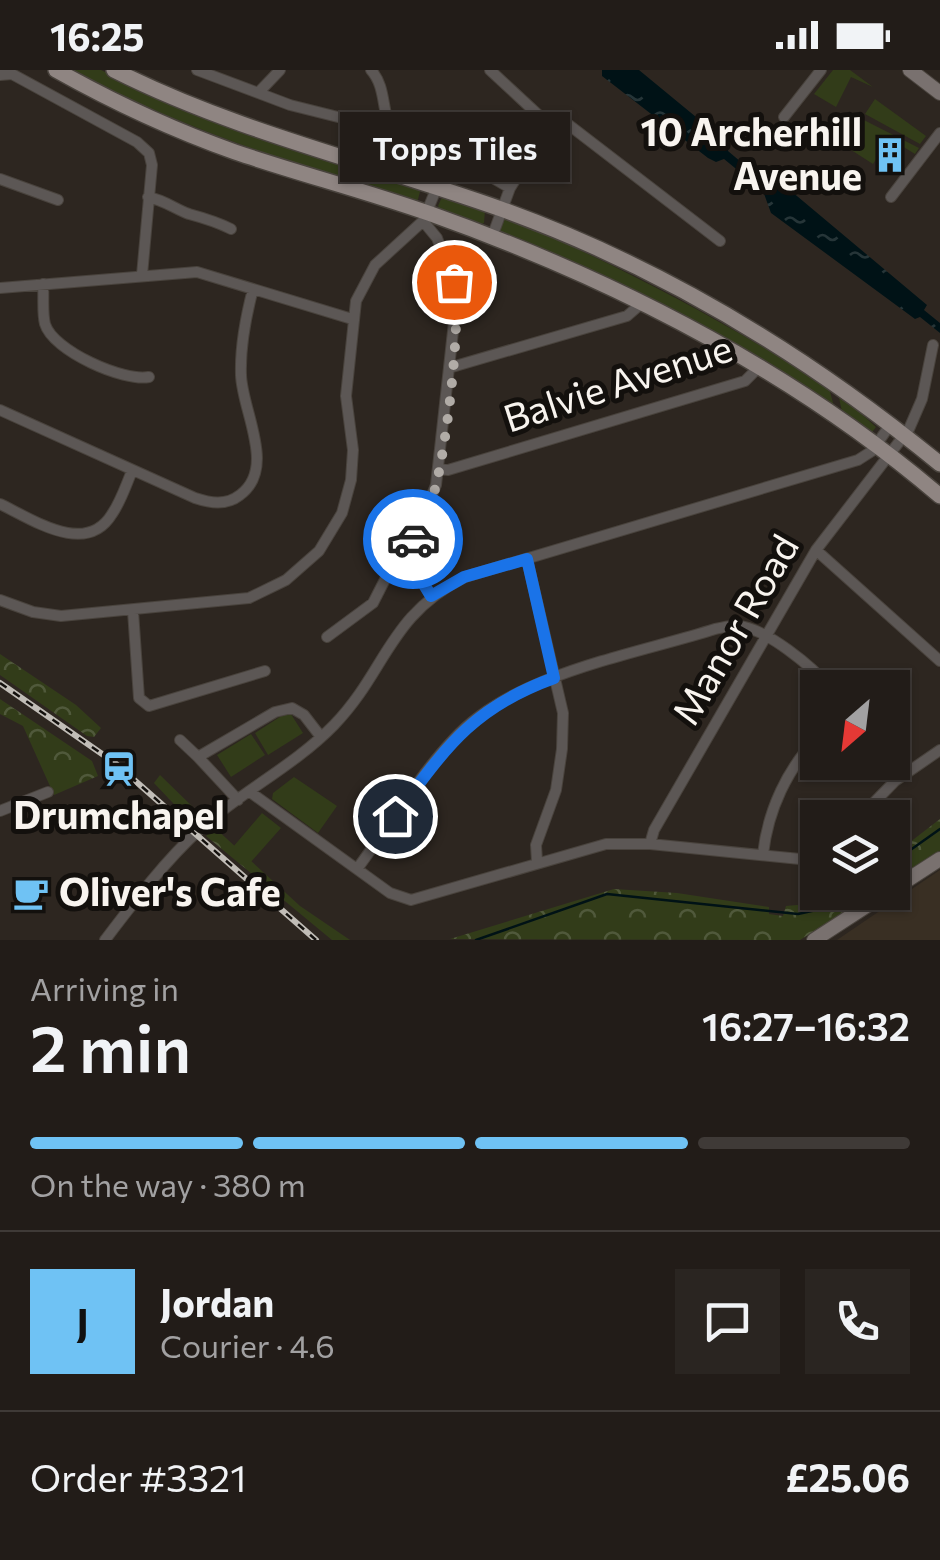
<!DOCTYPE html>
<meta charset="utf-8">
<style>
body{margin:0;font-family:Commissioner,sans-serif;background:#2a2521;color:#f1f3f6;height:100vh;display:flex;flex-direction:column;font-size:38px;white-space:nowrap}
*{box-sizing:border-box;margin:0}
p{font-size:32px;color:#a2a1a2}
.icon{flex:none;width:55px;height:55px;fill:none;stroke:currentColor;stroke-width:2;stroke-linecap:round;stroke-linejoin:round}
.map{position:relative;height:870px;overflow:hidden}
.panel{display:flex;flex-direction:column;background:#221c18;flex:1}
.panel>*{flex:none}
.needle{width:65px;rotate:208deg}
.buttons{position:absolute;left:800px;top:600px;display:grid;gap:20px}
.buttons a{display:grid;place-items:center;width:110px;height:110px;border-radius:0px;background:#221c18;box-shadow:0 2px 8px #0004,0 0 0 2px #3f3a37;font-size:50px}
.pin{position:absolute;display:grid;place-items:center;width:85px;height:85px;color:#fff;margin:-42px;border:5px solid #fff;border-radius:50%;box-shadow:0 2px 10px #0007}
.courier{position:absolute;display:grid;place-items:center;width:100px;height:100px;margin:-50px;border:8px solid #1a73e8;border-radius:50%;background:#fff;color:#222;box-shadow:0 2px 12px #0007}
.bubble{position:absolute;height:70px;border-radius:0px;background:#221c18;box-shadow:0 2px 8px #0004,0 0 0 2px #3f3a37;font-size:32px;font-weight:600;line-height:70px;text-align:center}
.summary em{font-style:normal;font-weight:600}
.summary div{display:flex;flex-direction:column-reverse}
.summary{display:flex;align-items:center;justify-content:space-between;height:170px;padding:0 30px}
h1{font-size:65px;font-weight:600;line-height:75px}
.bar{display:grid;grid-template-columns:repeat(4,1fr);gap:15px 10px;align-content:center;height:120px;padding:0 30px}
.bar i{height:12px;border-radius:8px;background:#3f3a37}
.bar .active{background:#6fc2f4}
.bar p{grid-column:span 4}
.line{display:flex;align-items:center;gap:25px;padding:0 30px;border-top:2px solid #3f3a37}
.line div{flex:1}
.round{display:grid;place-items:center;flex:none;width:105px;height:105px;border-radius:0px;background:#2a2521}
.status{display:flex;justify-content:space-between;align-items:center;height:70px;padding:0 50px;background:#221c18;direction:ltr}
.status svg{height:28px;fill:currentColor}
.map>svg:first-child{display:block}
.built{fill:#392f23}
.grass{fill:#323c19}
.forest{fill:url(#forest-crowns)}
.water{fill:url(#water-ripples)}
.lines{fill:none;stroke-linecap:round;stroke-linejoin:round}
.stream{stroke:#001216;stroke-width:2.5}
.street-casing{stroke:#49433d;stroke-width:12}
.secondary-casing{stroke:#49433d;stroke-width:16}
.primary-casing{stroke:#49433d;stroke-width:18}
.street{stroke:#5c5755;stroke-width:10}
.secondary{stroke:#79716f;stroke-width:14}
.primary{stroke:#8f8582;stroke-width:15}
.rail-casing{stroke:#c1bdb7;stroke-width:6}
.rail{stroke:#13100d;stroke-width:2.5;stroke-dasharray:8;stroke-linecap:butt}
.done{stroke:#b1aca7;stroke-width:10;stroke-dasharray:0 18}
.route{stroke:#1a73e8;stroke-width:12}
.labels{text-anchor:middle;stroke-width:10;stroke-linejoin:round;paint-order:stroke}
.poi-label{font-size:38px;font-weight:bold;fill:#f8f4ef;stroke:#13100d;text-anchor:end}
.street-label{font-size:38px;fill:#f8f4ef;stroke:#13100d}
</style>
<div class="status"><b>16:25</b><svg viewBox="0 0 49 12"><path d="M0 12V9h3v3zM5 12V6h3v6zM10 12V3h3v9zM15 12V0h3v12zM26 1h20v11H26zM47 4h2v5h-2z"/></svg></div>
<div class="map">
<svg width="940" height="870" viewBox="0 0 940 870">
<defs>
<pattern id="forest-crowns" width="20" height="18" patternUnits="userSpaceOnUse" patternTransform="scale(2.5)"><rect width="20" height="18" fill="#323c19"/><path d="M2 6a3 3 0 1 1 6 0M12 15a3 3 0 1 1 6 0" fill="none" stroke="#50593b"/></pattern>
<pattern id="water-ripples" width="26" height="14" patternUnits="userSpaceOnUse" patternTransform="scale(2.5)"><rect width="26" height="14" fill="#001216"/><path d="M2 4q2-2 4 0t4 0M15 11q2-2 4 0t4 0" fill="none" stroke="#263538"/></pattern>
</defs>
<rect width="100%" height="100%" fill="#2d2620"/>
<path class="built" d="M940,800v70h-103z"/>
<path class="grass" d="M70,0h31l33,16 287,102 -4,15c-123,-39 -232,-73 -347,-133z
M833,0h17l23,17 -22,-10 -15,30 -22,-13z
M875,29l51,37 -6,8 -55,-30z
M856,46l63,32 -4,6 -26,-16 -16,26 -39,-25 13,-19z
M447,127l38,14 -1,12 -5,2 -38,-14 -3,-5 3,-7z
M509,148c113,49 216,103 320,170l6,22 -152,-93 -61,-32 -123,-53 4,-12z
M838,323l38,34 -6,8 -27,-18z
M289,641l14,22 -35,22 -13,-22z
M251,664l14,21 -34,22 -14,-22z
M294,707l43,29 -19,27 -46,-34 1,-6z
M262,743l19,15 -31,35 -17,-16z"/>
<path class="forest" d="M0,584l76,51 25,23 -7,9 -7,-1 -87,-61z
M0,629l92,62 6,15 -44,19 -31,-69 -23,-12z
M160,705l40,39 -8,9 -38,-40z
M940,749v33l-47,29 -1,-25z
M215,758l85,78 50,34h-18l-126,-104z
M614,819l63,4 92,14v7l14,2 3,-10c32,-2 57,-14 89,-13l-75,47 -350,-1z"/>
<path class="water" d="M602,0h37l91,75 -2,6 39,33 24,7 136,114 -3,5 16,13v10l-20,-16 -5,2 -144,-106 -8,-22 -39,-32 -8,3 -8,-4 -106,-82z"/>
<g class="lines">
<path class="stream" d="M892,793l48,-34
M476,870l131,-46 191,20 32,-7"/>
<defs>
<path id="street" d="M197,0l93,35 48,12
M371,0c17,19 9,45 24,66 18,23 55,23 80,33 12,5 23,12 35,19
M490,0l57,53
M0,5l12,-1 125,68 12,11 3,12 -10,110
M259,22l21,-22
M784,47l37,-47
M547,53l10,-3 12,5 151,116
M0,109l58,21
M148,127c16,3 27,12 41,17 15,4 28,8 42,15
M891,127l49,-64
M492,167l18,-49 32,-51 5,-14
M43,214c1,12 -1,29 2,40 8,27 79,58 104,53
M0,218l197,-16 155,47
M452,297l175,-51 15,-13
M0,340l195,88c15,5 31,8 45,-3 37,-27 2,-84 1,-120 -1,-28 5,-59 12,-86
M439,399l9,1 297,-89 13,-13
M0,434c32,15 86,53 112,10 9,-13 14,-29 20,-43
M816,480l124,111
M408,482l1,7 22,37
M527,489l36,154 -1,36 -6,41 -20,55 1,16
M0,530l33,12 28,4 188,-18 37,-18 33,-29 23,-38 9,-33 2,-30 -7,-54 10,-95 19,-36 48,-44 14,-34
M133,541l6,87 10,8 116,-35
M327,567l46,-34 24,-47 11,-4 28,-67 20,-181 -2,-21 -17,-45 -14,-17
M180,670l18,17 77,-45 17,-4 12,7 17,22
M198,687l40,43
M883,692l12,19
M250,722l140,101 21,7 195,-56h44l150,15 18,-3
M0,741l48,-19
M859,748l36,-37 45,-31
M650,774l4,-14 162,-280 93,-121 13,-30 11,-54
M763,784c5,-44 24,-85 55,-117
M357,799c32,-43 60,-91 97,-130 59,-65 179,-84 261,-110 7,-1 16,-4 23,-3 28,2 75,41 92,62
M105,870c29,-38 60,-79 95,-111 42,-38 94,-63 134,-104 53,-55 54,-109 131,-148l393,-117 14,-9 18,-26"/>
<path id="secondary" d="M910,0l30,23
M892,820l48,-31
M814,870l74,-48"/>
<path id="primary" d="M56,0c57,32 117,60 179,82 65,22 131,39 196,62 182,65 361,156 509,282
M114,0c123,62 258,93 387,139 161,58 307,147 439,255"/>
</defs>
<use href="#street" class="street-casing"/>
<use href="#secondary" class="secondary-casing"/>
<use href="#primary" class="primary-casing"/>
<use href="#street" class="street"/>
<use href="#secondary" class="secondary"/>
<use href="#primary" class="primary"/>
<defs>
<path id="rail" d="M0,613l115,80 201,177"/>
</defs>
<use href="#rail" class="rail-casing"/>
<use href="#rail" class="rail"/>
</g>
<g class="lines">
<path class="done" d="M413,469c8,-16 17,-32 22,-50 11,-40 27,-167 19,-207"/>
<path class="route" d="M395,746c50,-67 76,-108 159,-138l-27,-119 -63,18 -33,19 -22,-36 4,-21"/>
</g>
<defs>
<symbol id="building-bare" viewBox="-9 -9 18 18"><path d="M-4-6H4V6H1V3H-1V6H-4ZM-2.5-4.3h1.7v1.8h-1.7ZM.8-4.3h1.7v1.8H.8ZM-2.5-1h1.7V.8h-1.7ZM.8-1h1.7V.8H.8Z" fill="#6fc2f4" stroke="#13100d" stroke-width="2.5" paint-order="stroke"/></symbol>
<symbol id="station-bare" viewBox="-9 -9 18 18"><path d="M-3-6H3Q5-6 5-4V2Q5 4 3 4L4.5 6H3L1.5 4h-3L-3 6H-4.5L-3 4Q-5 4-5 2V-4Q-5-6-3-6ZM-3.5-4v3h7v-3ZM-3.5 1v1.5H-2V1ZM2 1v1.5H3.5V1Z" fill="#6fc2f4" stroke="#13100d" stroke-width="2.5" paint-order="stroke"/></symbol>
<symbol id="cafe-bare" viewBox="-9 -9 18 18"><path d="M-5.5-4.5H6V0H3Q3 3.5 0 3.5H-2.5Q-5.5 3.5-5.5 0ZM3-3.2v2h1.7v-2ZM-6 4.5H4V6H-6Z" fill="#6fc2f4" stroke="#13100d" stroke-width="2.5" paint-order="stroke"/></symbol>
</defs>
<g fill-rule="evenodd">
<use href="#building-bare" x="865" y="60" width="50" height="50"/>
<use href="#station-bare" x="94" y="674" width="50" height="50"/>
<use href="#cafe-bare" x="6" y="798" width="50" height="50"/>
</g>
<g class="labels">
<g class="poi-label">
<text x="862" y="76">10 Archerhill<tspan x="862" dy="44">Avenue</tspan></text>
<text x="119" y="759" text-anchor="middle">Drumchapel</text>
<text x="59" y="836" text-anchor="start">Oliver's Cafe</text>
</g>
<g class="street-label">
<text transform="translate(618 314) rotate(-18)" y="13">Balvie Avenue</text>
<text transform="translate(736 560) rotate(-60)" y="13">Manor Road</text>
</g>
</g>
</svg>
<div class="buttons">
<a><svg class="needle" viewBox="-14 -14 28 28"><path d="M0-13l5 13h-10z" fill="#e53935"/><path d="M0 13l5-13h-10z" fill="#a2a1a2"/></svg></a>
<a><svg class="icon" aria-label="layers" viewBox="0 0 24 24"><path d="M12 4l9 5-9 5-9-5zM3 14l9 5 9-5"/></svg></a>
</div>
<div class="pin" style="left:454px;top:212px;background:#ea580c"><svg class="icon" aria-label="bag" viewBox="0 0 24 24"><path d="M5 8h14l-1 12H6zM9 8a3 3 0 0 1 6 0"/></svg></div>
<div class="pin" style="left:395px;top:746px;background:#1f2937"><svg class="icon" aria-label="home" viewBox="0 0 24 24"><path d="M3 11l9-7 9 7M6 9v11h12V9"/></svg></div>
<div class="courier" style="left:413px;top:469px"><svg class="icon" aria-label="car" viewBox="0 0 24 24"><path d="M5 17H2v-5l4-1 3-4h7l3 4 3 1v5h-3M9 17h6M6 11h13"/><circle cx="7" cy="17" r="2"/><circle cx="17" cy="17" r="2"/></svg></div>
<div class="bubble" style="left:340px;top:42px;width:230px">Topps Tiles</div>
</div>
<section class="panel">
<div class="summary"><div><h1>2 min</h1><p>Arriving in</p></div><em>16:27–16:32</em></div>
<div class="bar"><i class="active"></i><i class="active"></i><i class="active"></i><i></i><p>On the way · 380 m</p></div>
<div class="line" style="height:180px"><b class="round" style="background:#6fc2f4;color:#111">J</b><div><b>Jordan</b><p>Courier · 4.6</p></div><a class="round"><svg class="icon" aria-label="chat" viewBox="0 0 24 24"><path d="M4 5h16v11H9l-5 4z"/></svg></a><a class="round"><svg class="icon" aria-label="phone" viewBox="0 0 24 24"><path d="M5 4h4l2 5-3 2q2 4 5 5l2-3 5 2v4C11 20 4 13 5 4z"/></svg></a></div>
<div class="line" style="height:130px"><div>Order #3321</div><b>£25.06</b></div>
</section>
